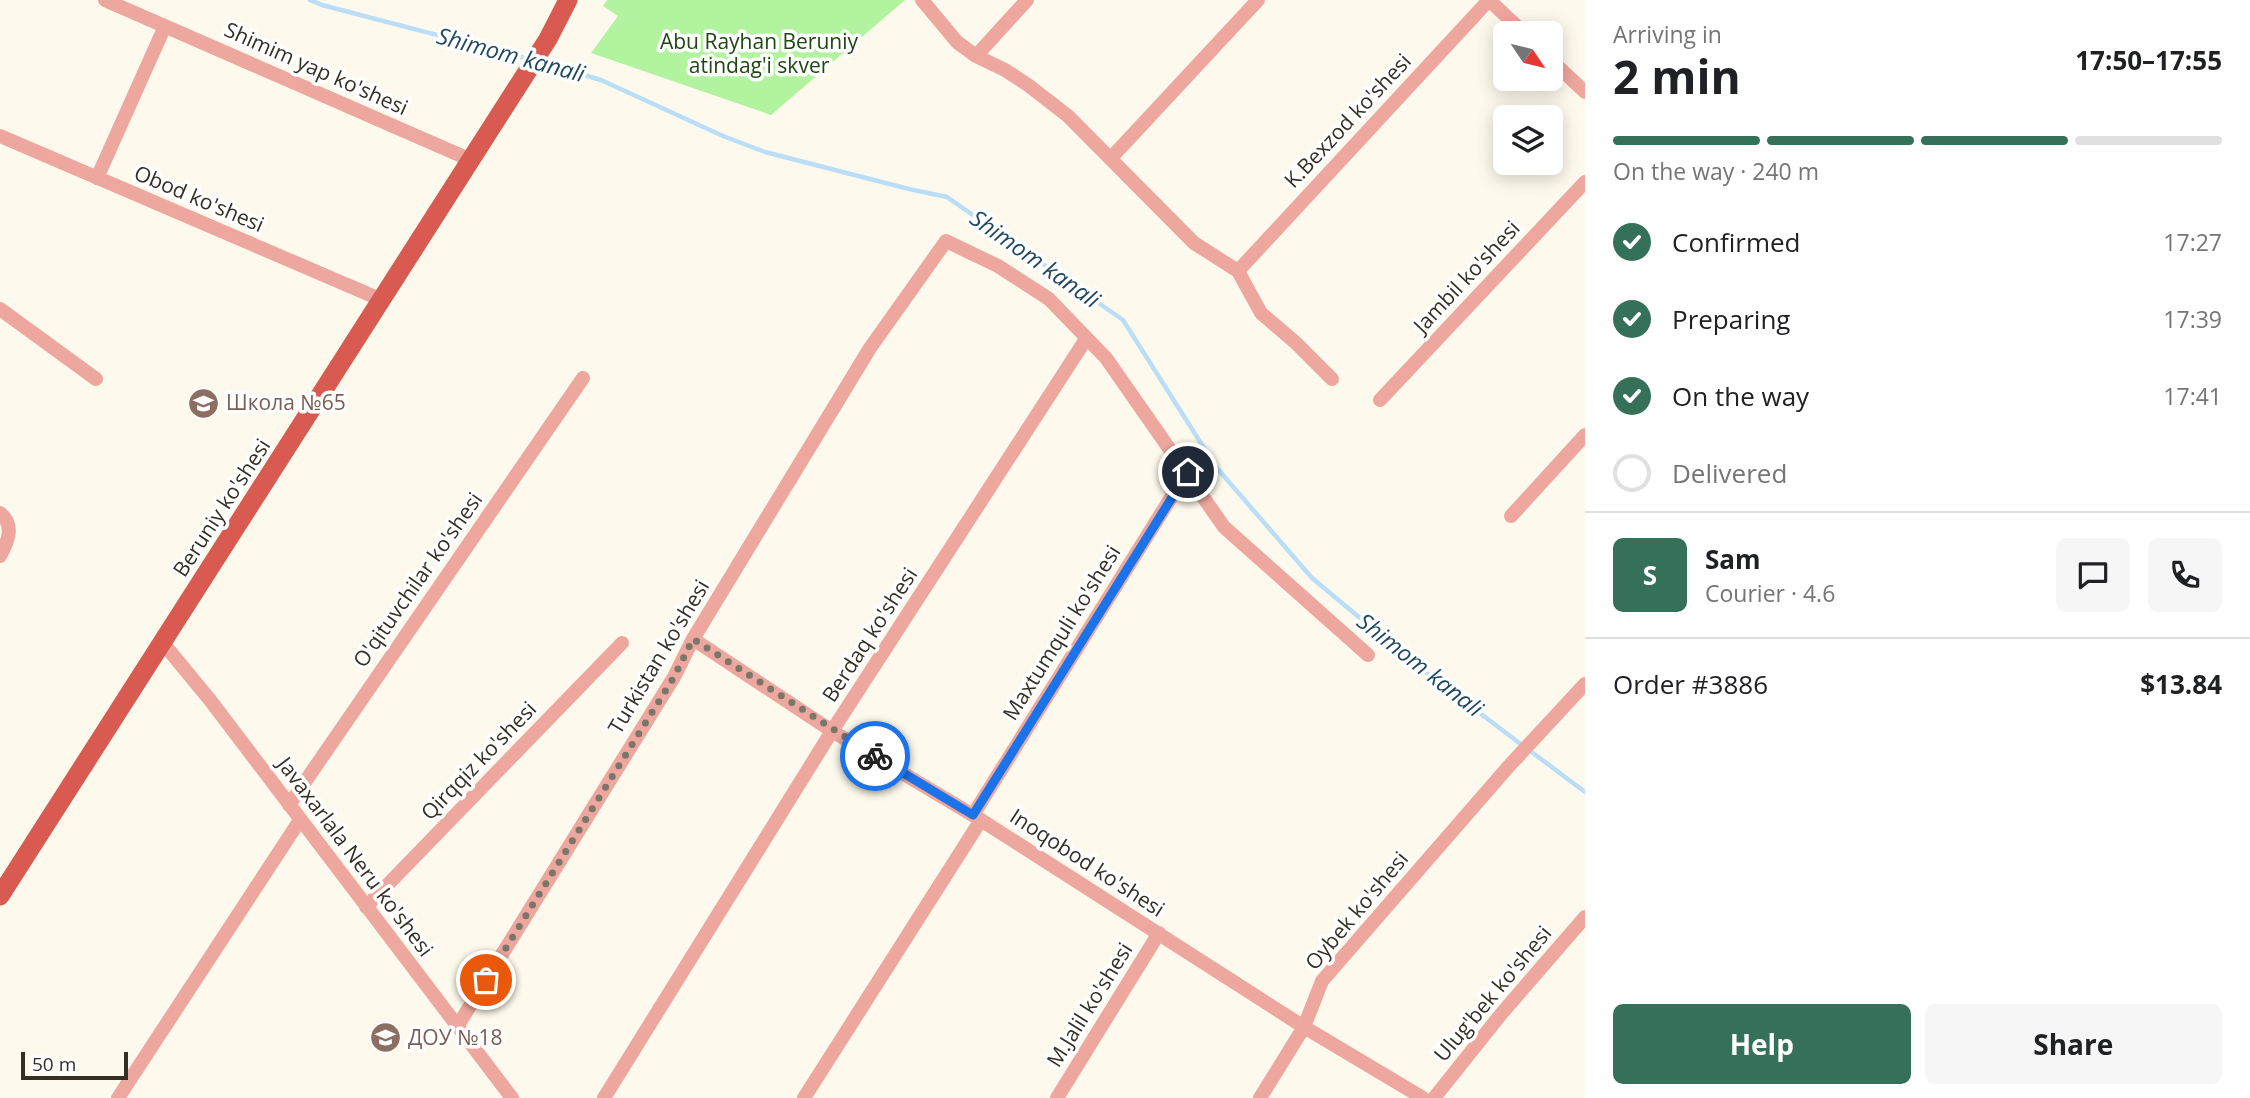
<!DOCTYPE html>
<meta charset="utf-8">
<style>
body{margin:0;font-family:"Open Sans",sans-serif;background:#f6f6f6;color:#202124;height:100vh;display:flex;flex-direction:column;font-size:26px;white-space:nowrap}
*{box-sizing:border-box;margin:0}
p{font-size:23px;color:#757577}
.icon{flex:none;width:38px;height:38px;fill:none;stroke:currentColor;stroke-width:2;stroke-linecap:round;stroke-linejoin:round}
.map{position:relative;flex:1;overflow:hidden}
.details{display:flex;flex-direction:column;background:#fff;width:665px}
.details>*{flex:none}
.needle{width:46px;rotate:125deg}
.fabs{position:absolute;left:1493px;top:21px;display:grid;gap:14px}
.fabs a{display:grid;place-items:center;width:70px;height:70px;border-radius:10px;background:#fff;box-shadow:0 4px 18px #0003;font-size:35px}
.scale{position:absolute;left:21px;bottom:18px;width:107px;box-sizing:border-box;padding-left:7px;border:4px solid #342f23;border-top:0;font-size:19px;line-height:24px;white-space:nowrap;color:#342f23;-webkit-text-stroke:5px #fff;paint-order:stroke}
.pin{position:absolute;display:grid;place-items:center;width:60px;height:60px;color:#fff;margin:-30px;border:4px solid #fff;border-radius:50%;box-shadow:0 2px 7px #0007}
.courier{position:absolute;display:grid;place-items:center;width:70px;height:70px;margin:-35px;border:5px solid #1a73e8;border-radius:50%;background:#fff;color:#222;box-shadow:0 2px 9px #0007}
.head em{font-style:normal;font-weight:700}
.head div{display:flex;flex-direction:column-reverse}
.head{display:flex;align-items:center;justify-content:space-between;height:119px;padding:0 28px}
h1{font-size:46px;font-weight:700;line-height:52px}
.bar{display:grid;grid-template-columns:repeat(4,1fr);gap:10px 7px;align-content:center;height:84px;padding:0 28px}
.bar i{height:9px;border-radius:5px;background:#e0e0e0}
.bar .selected{background:#357059}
.bar p{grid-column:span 4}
.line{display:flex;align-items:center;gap:18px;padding:0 28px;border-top:2px solid #e0e0e0}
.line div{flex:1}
.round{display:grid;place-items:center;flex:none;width:74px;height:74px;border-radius:10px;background:#f6f6f6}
ol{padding:0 28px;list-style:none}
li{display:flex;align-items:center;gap:21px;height:77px}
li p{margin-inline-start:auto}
li .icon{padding:7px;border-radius:50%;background:#357059;color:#fff;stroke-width:4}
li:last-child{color:#757577}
li i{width:38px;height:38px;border:4px solid #e0e0e0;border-radius:50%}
.action{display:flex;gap:14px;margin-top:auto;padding:14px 28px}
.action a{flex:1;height:80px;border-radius:10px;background:#357059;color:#fff;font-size:28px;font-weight:700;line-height:80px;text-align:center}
.action a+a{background:#f6f6f6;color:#202124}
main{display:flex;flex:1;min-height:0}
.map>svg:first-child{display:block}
.green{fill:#b2f3a0}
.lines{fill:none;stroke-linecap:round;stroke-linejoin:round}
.stream{stroke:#badef8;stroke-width:4.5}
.minor{stroke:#eea79e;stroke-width:14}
.major{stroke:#d85a50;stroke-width:19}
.done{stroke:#7a7669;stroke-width:7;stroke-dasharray:0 12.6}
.route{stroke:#1a73e8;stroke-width:9}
.labels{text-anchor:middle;stroke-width:7;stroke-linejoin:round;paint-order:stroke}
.park-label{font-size:21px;fill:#1f4811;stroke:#fff}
.street-label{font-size:21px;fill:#342f23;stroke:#fff}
.education-label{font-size:21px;fill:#785e54;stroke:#fff;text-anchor:start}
.water-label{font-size:23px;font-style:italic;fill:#1e4761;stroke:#fff}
</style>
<main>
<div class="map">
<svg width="1585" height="1098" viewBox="0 0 1585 1098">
<rect width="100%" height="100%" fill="#fdf9ec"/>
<path class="green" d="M607,0h298l-134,115 -180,-62 27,-37 -15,-10z"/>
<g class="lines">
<path class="stream" d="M310,0l12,5 207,54
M540,62l61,18 122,56 42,16 144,37 38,8 176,123 93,147 96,111 108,90 102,77
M1529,750l56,42"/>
<path class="minor" d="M105,0l366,160
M922,0l35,42 19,14 29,14 23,15 40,31 126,127 44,28 23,42 35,30 36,36
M1489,0l35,33
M976,56l51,-56
M1550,59l35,33
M0,136l382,164
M1111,158l147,-158
M97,178l68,-152
M1238,271l251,-271
M0,309l96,70
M1380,400l205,-218
M0,513c15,12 8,29 0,43
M1511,516l74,-81
M693,639l139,92 149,89 323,207 119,71
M163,643l47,57 302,398
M289,805l294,-427
M973,815l214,-343
M366,907l256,-264
M457,1027l217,-350 19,-38 177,-291 76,-107 52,25 51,33 57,59 118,169 144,128
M118,1098l182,-278
M604,1098l228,-367 254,-392
M804,1098l177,-278
M1057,1098l102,-165
M1260,1098l44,-71 18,-46 187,-215 76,-82
M1434,1098l68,-85 83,-96"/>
<path class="major" d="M0,896l548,-857 20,-39"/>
</g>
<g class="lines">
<path class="done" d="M486,980l188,-303 19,-38 182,117"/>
<path class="route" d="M875,756l98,59 215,-343"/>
</g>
<defs>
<symbol id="school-disc" viewBox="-11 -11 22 22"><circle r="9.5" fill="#8d6e63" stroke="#fff"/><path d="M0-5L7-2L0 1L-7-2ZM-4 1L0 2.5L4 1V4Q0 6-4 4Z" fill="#fff"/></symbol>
</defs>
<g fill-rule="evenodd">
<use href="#school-disc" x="186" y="386" width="35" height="35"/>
<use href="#school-disc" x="368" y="1020" width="35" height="35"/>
</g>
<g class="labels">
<g class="park-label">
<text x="759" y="49">Abu Rayhan Beruniy<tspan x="759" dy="24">atindag'i skver</tspan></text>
</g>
<g class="street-label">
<text transform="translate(316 69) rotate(24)" y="7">Shimim yap ko'shesi</text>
<text transform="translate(1348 121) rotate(-47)" y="7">K.Bexzod ko'shesi</text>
<text transform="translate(199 199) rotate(23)" y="7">Obod ko'shesi</text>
<text transform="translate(1467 277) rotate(-47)" y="7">Jambil ko'shesi</text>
<text transform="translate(222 508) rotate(-57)" y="7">Beruniy ko'shesi</text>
<text transform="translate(418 580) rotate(-55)" y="7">O'qituvchilar ko'shesi</text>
<text transform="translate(1062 633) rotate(-58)" y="7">Maxtumquli ko'shesi</text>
<text transform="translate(870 635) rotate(-57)" y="7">Berdaq ko'shesi</text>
<text transform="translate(659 657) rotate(-59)" y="7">Turkistan ko'shesi</text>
<text transform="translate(479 761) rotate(-46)" y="7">Qirqqiz ko'shesi</text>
<text transform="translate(355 857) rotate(53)" y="7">Javaxarlala Neru ko'shesi</text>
<text transform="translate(1087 863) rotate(33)" y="7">Inoqobod ko'shesi</text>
<text transform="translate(1357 911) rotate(-50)" y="7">Oybek ko'shesi</text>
<text transform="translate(1493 994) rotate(-50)" y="7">Ulug'bek ko'shesi</text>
<text transform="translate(1090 1005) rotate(-58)" y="7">M.Jalil ko'shesi</text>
</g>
<g class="education-label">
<text x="226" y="410">Школа №65</text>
<text x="408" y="1045">ДОУ №18</text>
</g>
<g class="water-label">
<text transform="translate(511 55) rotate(15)" y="8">Shimom kanali</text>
<text transform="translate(1035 259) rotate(35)" y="8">Shimom kanali</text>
<text transform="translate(1420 665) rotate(38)" y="8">Shimom kanali</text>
</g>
</g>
</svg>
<div class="fabs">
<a><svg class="needle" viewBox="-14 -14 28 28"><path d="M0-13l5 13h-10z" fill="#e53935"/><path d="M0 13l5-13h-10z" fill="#757577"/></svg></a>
<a><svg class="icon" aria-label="layers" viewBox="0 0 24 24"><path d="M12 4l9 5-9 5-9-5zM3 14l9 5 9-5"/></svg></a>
</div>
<div class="scale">50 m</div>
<div class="pin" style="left:486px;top:980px;background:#ea580c"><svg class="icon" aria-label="bag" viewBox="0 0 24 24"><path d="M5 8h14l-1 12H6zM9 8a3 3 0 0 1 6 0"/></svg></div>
<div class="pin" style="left:1188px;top:472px;background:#1f2937"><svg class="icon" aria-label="home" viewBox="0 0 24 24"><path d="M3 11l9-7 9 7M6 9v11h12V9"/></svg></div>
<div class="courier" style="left:875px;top:756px"><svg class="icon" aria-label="bike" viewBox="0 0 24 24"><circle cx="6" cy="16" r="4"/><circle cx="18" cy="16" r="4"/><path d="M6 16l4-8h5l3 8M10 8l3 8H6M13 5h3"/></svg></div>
</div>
<section class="details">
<div class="head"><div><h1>2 min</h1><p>Arriving in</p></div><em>17:50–17:55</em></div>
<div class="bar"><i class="selected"></i><i class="selected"></i><i class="selected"></i><i></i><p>On the way · 240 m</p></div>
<ol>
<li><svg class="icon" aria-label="check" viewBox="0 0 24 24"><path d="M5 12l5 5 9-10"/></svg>Confirmed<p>17:27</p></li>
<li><svg class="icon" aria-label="check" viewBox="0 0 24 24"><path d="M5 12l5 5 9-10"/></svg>Preparing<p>17:39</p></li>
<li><svg class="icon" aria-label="check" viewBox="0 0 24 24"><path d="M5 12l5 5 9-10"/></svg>On the way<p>17:41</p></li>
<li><i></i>Delivered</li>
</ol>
<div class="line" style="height:126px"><b class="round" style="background:#357059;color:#fff">S</b><div><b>Sam</b><p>Courier · 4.6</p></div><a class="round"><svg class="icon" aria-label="chat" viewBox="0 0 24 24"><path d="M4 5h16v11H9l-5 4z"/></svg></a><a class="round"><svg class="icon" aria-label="phone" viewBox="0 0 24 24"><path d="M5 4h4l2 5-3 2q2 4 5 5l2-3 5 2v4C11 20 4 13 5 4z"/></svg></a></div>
<div class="line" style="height:91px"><div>Order #3886</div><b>$13.84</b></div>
<div class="action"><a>Help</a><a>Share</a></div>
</section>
</main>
